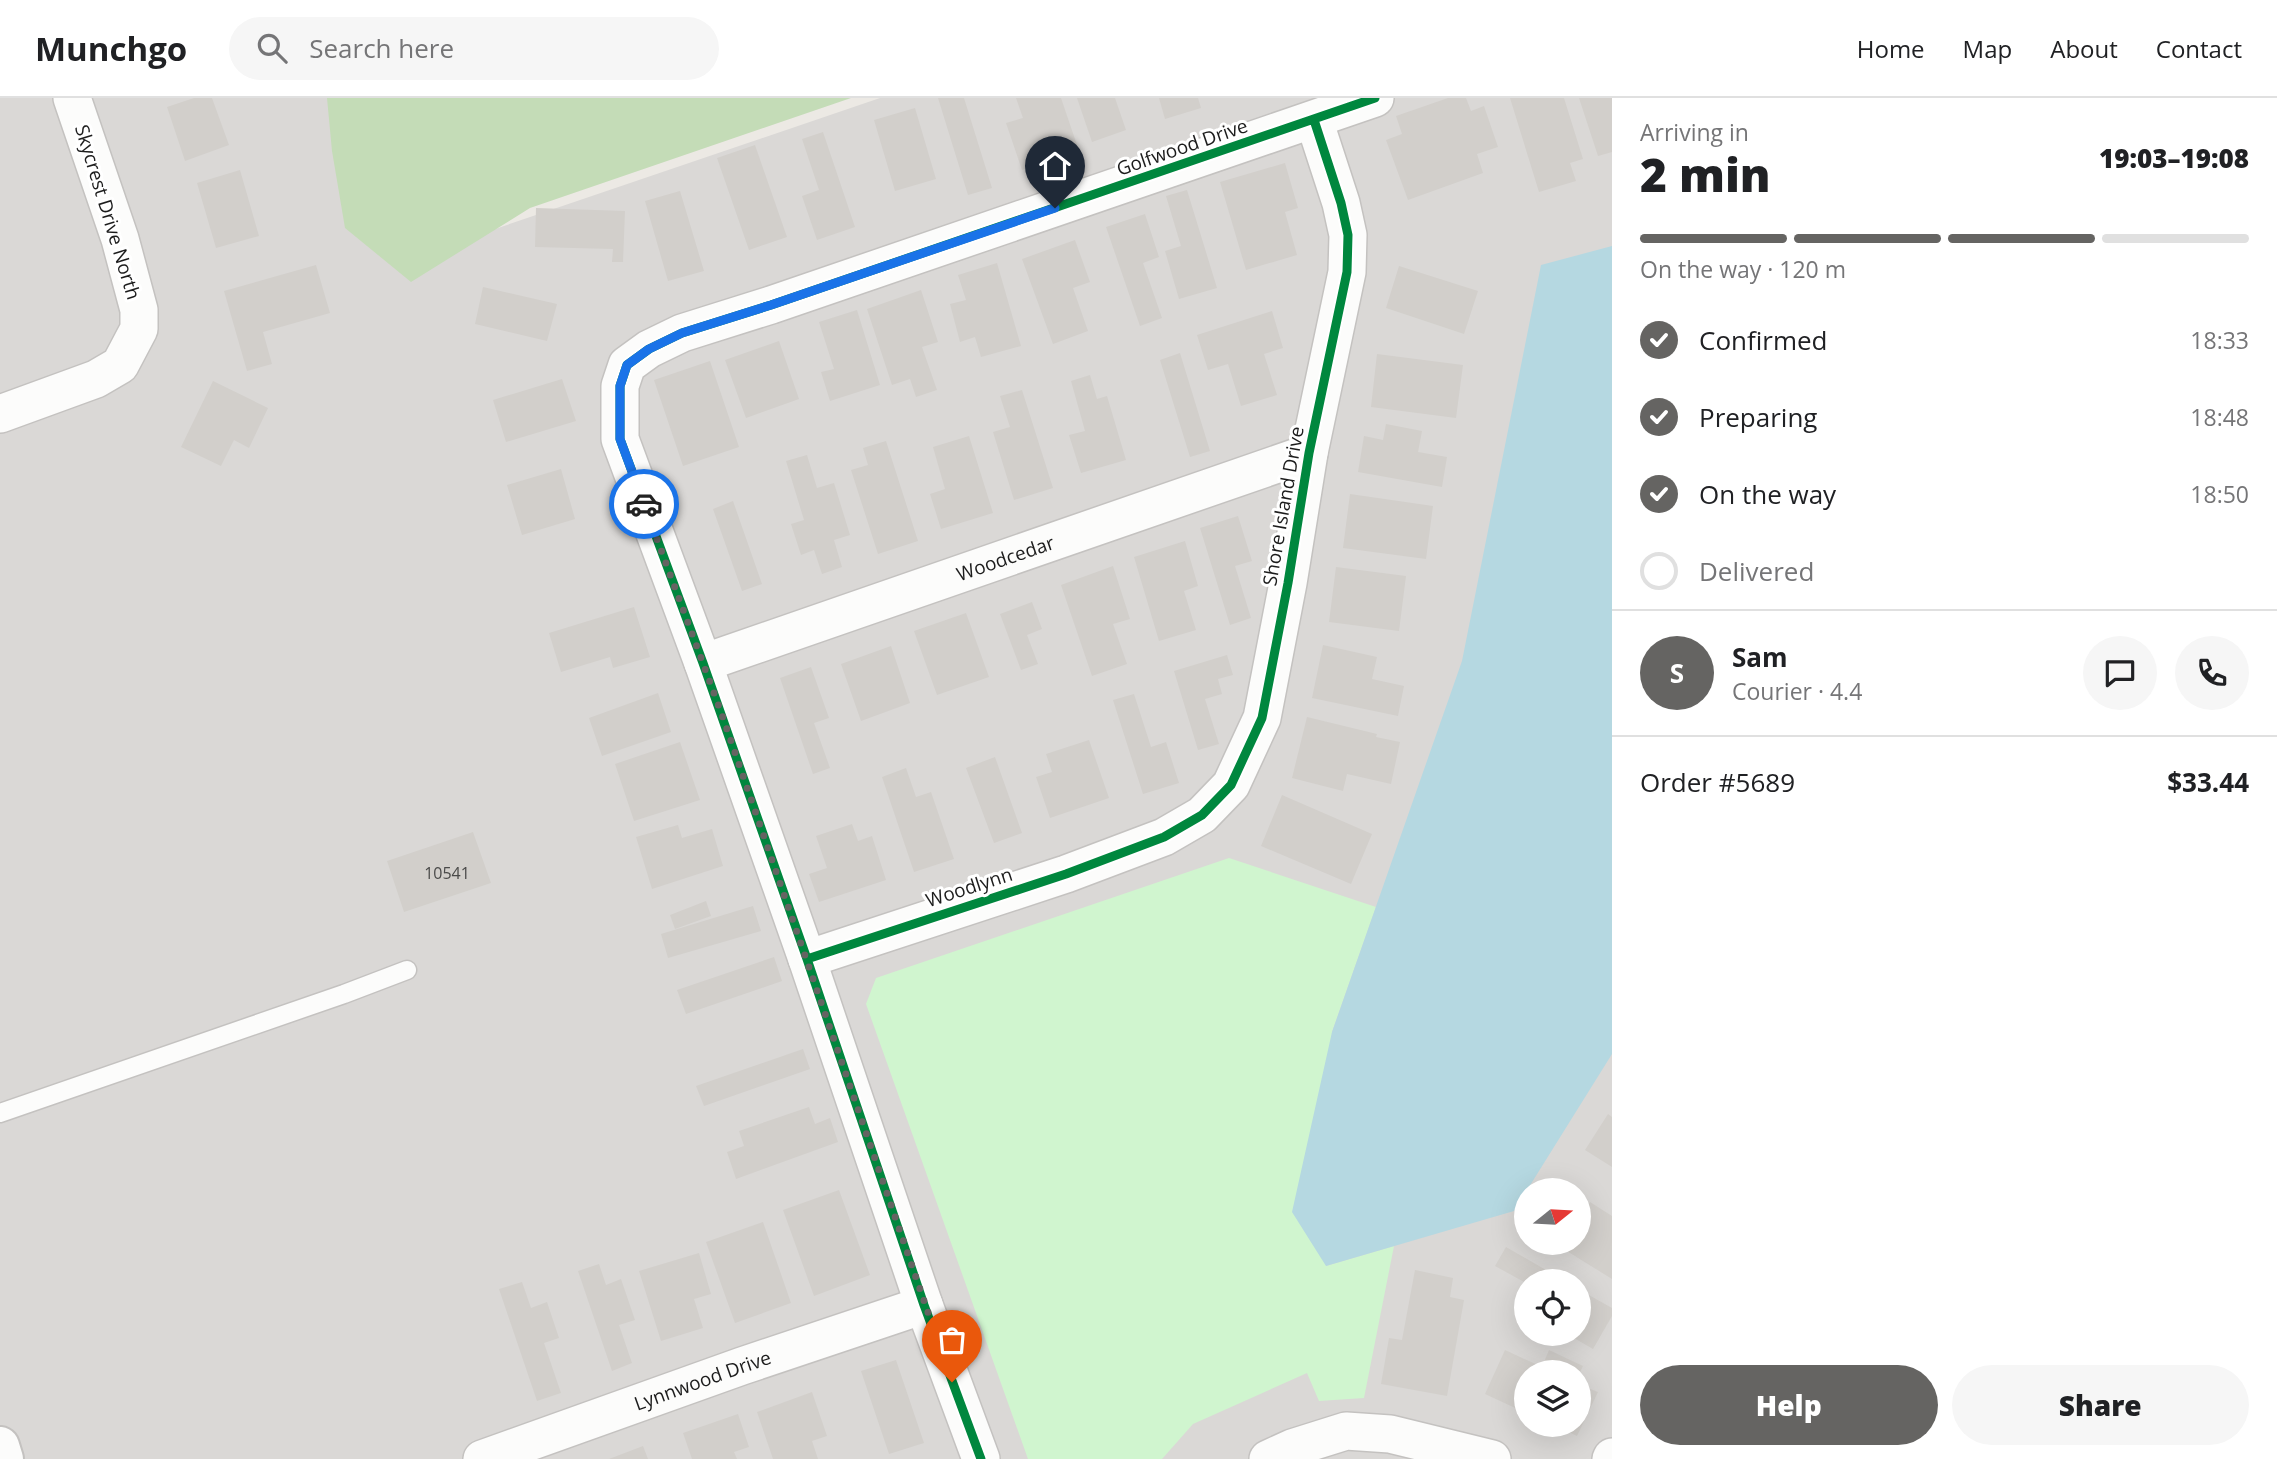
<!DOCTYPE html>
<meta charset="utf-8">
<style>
body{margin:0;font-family:"Open Sans",sans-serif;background:#f6f6f6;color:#202124;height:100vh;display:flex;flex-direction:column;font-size:26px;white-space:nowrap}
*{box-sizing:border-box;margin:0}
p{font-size:23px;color:#757577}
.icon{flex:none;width:38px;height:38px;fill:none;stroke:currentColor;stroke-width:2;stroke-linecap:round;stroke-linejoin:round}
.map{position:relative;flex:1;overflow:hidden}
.details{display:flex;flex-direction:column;background:#fff;width:665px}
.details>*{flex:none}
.needle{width:46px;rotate:72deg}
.buttons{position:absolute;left:1514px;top:1080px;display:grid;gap:14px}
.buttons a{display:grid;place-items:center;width:77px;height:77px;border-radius:50%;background:#fff;box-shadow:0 7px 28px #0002;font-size:35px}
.pin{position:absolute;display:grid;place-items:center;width:60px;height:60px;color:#fff;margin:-72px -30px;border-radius:50% 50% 50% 0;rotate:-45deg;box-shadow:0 0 7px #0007}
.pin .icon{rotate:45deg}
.courier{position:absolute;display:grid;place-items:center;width:70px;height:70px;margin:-35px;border:5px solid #1a73e8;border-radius:50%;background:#fff;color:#222;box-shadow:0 2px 9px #0007}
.headline em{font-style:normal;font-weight:800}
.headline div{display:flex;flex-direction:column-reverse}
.headline{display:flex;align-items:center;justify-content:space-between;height:119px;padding:0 28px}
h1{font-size:46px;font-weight:800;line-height:52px}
.bar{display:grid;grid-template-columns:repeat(4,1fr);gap:10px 7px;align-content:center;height:84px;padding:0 28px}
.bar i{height:9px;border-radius:5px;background:#e0e0e0}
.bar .selected{background:#656462}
.bar p{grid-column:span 4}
.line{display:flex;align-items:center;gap:18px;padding:0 28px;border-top:2px solid #e0e0e0}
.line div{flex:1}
.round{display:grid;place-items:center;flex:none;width:74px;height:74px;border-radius:37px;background:#f6f6f6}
ol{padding:0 28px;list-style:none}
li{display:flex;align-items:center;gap:21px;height:77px}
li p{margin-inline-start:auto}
li .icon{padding:7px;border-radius:50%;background:#656462;color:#fff;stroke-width:4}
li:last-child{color:#757577}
li i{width:38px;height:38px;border:4px solid #e0e0e0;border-radius:50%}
.primary-button{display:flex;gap:14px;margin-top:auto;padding:14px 28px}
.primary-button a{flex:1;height:80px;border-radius:42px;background:#656462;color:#fff;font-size:28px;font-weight:800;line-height:80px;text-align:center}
.primary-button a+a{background:#f6f6f6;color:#202124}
header{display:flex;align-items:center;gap:42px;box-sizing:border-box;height:98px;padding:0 35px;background:#fff;border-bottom:2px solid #e0e0e0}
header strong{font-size:33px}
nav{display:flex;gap:38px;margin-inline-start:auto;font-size:24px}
.search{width:490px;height:63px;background:#f6f6f6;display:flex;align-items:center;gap:18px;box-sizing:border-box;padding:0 24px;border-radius:38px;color:#757577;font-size:26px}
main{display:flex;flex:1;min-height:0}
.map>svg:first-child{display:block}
.residential{fill:#dad8d6;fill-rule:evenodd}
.forest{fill:#c4dcb7}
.park{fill:#d0f5cf}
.water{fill:#b5d8e1}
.building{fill:#d2cfcb}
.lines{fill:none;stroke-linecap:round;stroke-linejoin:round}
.service-casing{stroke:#c4c2c0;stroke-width:21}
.minor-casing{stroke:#c4c2c0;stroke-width:40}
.tertiary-casing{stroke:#c4c2c0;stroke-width:42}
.service{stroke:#fcfcfb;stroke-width:18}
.minor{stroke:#fcfcfb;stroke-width:37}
.tertiary{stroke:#fcfcfb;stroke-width:38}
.cycleway-casing{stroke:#fff;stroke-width:13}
.cycleway{stroke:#00873e;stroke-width:9}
.done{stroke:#656462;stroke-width:7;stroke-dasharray:0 12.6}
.route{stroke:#1a73e8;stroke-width:9}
.labels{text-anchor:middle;stroke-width:6;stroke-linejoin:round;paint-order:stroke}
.number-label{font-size:16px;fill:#4a4a49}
.street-label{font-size:19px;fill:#1c1c1c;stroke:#fff}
</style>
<header>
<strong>Munchgo</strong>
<div class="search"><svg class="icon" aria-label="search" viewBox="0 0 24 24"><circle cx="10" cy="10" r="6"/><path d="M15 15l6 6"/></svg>Search here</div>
<nav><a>Home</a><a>Map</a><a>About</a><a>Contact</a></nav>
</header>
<main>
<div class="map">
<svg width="1612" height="1361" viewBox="0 0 1612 1361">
<rect width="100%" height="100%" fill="#ece9e4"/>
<path class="residential" d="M0,0h342l53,165 485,-165h732v1361h-1612zM1526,1092h52v52h-52zM1526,1183h52v53h-52zM1526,1274h52v52h-52z"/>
<path class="forest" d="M327,0h524l-321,110 -119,74 -66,-54 -13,-77z"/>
<path class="park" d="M1229,760l147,49 -44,125 -6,234 68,-20 -30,152 -45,3 -12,-28 -114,51 -31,35h-134l-162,-455 10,-26z"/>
<path class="water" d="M1612,148v808l-98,157 -188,55 -34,-54 40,-180 130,-371 79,-396z"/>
<path class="building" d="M194,0h18l17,47 -44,16 -18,-54z
M938,0h26l28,90 -24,7z
M1016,0h45l18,53 -57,19 -16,-47 17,-5z
M1077,0h38l11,32 -34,12z
M1159,0h39l3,10 -36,11z
M1448,0h18l5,13 13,-5 14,41 -21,7 6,19 -75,27 -22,-60 16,-6 -6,-18z
M1510,0h54l19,61 -13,4 6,18 -37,11z
M1579,0h33v54l-14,4z
M915,10l21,71 -41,12 -21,-71z
M823,34l32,95 -38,13 -15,-44 17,-6 -17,-51z
M755,47l32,92 -38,13 -32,-92z
M1285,65l13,45 -13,4 12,43 -51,15 -26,-88z
M240,72l19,66 -43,12 -19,-65z
M1187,92l30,98 -38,11 -14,-48 16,-5 -15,-50z
M680,93l24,80 -36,10 -23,-80z
M536,110l89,3 -2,51h-11l1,-13 -78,-2z
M1145,116l14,43 -16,6 19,55 -22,8 -34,-99z
M1075,142l15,42 -17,6 15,43 -35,13 -31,-85z
M997,165l24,83 -40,11 -6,-20 -15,5 -10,-38 16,-4 -8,-25z
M316,167l14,48 -67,19 9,32 -25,7 -23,-80z
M1399,168l79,25 -14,43 -78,-26z
M483,189l74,17 -10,37 -72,-17z
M921,192l17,52 -16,5 15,43 -21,7 -6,-18 -18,6 -25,-76z
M857,212l23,75 -50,16 -9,-29 13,-3 -15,-47z
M1272,213l11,37 -19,6 13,41 -36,11 -13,-42 -20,6 -11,-35z
M779,243l20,58 -53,19 -21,-58z
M1180,255l30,98 -20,6 -30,-97z
M1377,256l86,11 -7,53 -85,-11z
M710,263l29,86 -56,19 -29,-86z
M1090,277l7,24 10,-3 19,64 -45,13 -12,-38 16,-4 -14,-50z
M562,281l14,42 -70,21 -13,-42z
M213,283l55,27 -19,40 -15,-8 -13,26 -40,-19z
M1022,292l31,98 -39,12 -21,-68 17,-5 -10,-31z
M1386,326l36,7 -4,21 29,5 -5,30 -84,-15 6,-36 19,4z
M969,338l24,77 -52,16 -11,-35 15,-5 -12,-42z
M886,343l32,100 -40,13 -27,-84 17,-5 -5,-17z
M807,357l10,33 17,-5 16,52 -16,5 8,27 -20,7 -8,-24 -13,5 -10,-31 13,-4 -18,-59z
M561,371l14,50 -53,16 -15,-50z
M1350,396l83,12 -7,53 -83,-11z
M733,403l29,83 -20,7 -29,-82z
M1238,418l14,45 -17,5 16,52 -21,7 -30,-97z
M1185,443l13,45 -14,5 12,39 -37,11 -25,-84z
M1113,468l17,53 -17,5 14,40 -35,12 -31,-91z
M1336,469l70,9 -7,55 -70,-9z
M1032,504l10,27 -15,6 11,29 -17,6 -21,-56z
M634,509l16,50 -37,11 -3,-11 -49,15 -12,-39z
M966,515l23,64 -52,18 -23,-64z
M1323,547l54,12 -5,22 32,7 -6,30 -86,-18z
M891,548l19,57 -49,18 -20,-57z
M1227,557l6,20 -15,4 4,15 -17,5 14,45 -21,6 -24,-79z
M811,569l18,51 -15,5 16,45 -17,6 -33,-96z
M658,595l13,39 -69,24 -13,-38z
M1134,596l17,53 15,-5 13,41 -36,11 -30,-94z
M1307,619l70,17 -1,3 24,5 -9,42 -44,-10 -4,17 -51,-13z
M1089,642l20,58 -59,20 -14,-41 16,-5 -6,-18z
M680,644l20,58 -66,21 -19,-57z
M995,659l27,76 -28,10 -28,-75z
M906,670l10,29 15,-5 23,67 -40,13 -32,-95z
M1282,697l90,39 -21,50 -90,-38z
M852,726l6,17 14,-5 14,44 -67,22 -10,-28 18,-6 -11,-32z
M678,727l4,13 30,-9 11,37 -71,23 -16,-52z
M473,734l18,51 -87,29 -17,-51z
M706,803l5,15 -36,13 -5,-14z
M753,808l8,25 -93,27 -7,-24z
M774,859l8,24 -96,33 -9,-24z
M803,951l7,20 -106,37 -8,-20z
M809,1009l6,17 15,-6 8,24 -102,37 -9,-27 17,-6 -5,-15z
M1608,1016l4,3v50l-27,-17z
M839,1092l31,85 -56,21 -31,-86z
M1590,1104l22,14v63l-50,-31 3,-6h13v-22z
M763,1124l28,81 -56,20 -29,-81z
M1506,1149l59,34h-39v2l-31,-17z
M699,1155l12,41 -17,5 9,29 -42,13 -22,-70z
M599,1166l7,21 15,-6 14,41 -16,5 13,38 -20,8 -34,-100z
M1415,1172l38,8 -3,19 14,3 -17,96 -66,-12 8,-46 13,2z
M522,1184l9,26 16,-6 12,36 -15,5 17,50 -24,8 -38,-112z
M1578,1191l34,19v8l-19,33 -26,-15h11z
M1505,1252l37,17 7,-17 34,16 -3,6h-54v41l-41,-19z
M896,1262l28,83 -35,11 -28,-83z
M1578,1286l20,8 -21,44 -25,-12h26z
M812,1294l15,44 -15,5 6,18h-45l-16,-47z
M738,1316l11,33 -15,5 3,7h-45l-9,-26z
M643,1348l5,13h-39z"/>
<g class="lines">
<defs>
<path id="service" d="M0,1015l344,-119 63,-24"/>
<g id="minor">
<path d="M0,316l96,-35 24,-14 19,-36v-19l-19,-71 -48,-141"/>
<path id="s1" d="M703,565l606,-210"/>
<path d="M807,861l259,-85 98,-37 38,-22 29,-30 31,-67 26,-135 21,-130 38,-181 1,-37 -7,-32 -27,-83"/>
<path id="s2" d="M482,1361l260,-93 182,-61"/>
<path d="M981,1361l-57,-154 -117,-346 -104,-296 -83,-224v-53l7,-21 22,-16 33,-16 89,-28 604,-207"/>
<path d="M1268,1361l24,-11 54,-17 44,3 102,25"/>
<path d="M1611,1361l1,-2"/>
</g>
<path id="tertiary" d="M0,1348l4,13"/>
</defs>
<use href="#service" class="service-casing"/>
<use href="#minor" class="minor-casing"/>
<use href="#tertiary" class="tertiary-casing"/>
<use href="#service" class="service"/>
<use href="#minor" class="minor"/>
<use href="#tertiary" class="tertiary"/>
<defs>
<path id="cycleway" d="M807,861l259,-85 98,-37 38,-22 29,-30 31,-67 26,-135 21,-130 38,-181 1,-37 -7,-32 -27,-83
M981,1361l-57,-154 -117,-346 -104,-296 -83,-224v-53l7,-21 22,-16 33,-16 89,-28 604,-207"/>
</defs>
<use href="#cycleway" class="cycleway-casing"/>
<use href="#cycleway" class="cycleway"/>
</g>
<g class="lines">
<path class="done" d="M644,406l77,208 231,670"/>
<path class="route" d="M644,406l-24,-65v-53l7,-21 22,-16 33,-16 89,-28 284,-97"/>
</g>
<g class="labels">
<g class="number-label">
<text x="447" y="781">10541</text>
</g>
<g class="street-label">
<text transform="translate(1182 49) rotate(-19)" y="7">Golfwood Drive</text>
<text transform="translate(108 114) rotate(73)" y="7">Skycrest Drive North</text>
<text transform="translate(1283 408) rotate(-80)" y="7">Shore Island Drive</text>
<text dy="7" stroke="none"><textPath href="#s1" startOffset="320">Woodcedar</textPath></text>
<text transform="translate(969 789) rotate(-18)" y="7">Woodlynn</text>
<text dy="7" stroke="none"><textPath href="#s2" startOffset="234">Lynnwood Drive</textPath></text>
</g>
</g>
</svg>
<div class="buttons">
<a><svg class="needle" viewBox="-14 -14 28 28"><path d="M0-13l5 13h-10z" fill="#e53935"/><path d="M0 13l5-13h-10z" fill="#757577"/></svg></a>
<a><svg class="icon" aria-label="locate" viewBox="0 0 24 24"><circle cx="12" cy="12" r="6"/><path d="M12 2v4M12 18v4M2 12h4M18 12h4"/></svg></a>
<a><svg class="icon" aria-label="layers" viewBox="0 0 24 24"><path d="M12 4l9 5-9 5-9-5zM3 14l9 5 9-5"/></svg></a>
</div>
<div class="pin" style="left:952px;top:1284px;background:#ea580c"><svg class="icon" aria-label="bag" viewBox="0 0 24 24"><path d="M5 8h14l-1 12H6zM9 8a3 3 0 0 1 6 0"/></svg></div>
<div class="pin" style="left:1055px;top:110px;background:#1f2937"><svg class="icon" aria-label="home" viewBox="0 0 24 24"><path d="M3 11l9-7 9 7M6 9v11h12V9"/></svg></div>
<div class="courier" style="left:644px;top:406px"><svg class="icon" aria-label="car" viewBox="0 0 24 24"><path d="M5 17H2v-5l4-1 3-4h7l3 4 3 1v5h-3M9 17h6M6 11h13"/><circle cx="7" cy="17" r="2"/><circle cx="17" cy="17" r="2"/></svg></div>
</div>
<section class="details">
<div class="headline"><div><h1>2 min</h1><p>Arriving in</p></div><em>19:03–19:08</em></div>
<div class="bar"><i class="selected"></i><i class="selected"></i><i class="selected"></i><i></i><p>On the way · 120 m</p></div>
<ol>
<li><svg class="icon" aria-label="check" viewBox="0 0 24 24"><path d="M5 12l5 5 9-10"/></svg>Confirmed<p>18:33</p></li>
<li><svg class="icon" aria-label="check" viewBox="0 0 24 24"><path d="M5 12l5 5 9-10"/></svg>Preparing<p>18:48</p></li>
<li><svg class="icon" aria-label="check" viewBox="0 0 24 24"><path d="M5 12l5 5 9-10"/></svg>On the way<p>18:50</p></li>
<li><i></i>Delivered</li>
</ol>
<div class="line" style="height:126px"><b class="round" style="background:#656462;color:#fff">S</b><div><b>Sam</b><p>Courier · 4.4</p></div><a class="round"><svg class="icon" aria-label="chat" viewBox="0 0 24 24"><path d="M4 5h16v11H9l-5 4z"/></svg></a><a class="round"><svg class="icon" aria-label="phone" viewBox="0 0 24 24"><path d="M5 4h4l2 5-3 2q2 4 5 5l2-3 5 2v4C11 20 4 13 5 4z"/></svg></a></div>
<div class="line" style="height:91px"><div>Order #5689</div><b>$33.44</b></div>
<div class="primary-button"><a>Help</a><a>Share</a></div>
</section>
</main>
